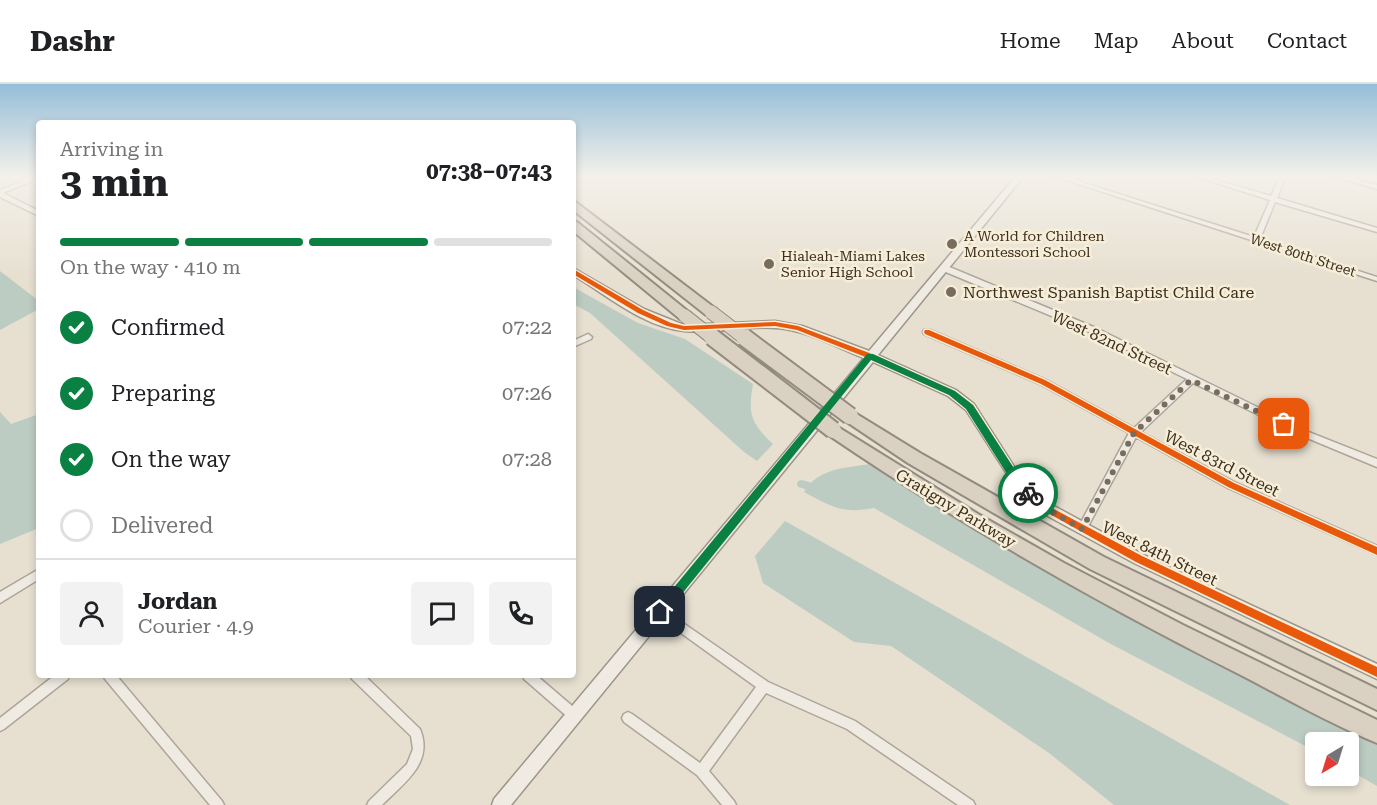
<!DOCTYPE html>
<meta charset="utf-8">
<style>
body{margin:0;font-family:"Roboto Serif",serif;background:#f2f2f2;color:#202124;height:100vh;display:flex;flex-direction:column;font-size:22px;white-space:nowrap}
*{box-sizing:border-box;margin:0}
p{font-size:20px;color:#757577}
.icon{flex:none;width:33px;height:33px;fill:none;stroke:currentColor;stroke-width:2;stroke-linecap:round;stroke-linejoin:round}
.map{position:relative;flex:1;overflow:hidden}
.panel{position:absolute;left:36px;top:36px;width:540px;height:558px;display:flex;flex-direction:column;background:#fff;border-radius:6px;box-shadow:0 3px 9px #0003}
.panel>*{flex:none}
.needle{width:39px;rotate:218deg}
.tools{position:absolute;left:1305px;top:648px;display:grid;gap:12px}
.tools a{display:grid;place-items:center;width:54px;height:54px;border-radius:6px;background:#fff;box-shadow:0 3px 9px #0003;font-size:30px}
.pin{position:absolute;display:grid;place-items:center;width:51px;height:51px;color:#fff;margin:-26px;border-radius:12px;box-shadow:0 3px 9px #0006}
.courier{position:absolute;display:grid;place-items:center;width:60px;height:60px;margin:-30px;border:4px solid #0b8043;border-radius:50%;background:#fff;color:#222;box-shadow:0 2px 8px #0007}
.head em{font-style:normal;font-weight:700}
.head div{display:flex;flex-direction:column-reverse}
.head{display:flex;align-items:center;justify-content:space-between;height:102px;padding:0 24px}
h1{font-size:39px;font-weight:700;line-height:45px}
.bar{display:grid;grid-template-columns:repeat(4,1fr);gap:9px 6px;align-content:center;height:72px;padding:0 24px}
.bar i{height:8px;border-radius:4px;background:#e0e0e0}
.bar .current{background:#0b8043}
.bar p{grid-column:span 4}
.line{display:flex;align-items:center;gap:15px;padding:0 24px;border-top:2px solid #e0e0e0}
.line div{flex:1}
.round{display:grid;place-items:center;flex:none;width:63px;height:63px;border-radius:6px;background:#f2f2f2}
ol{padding:0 24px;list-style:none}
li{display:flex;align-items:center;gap:18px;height:66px}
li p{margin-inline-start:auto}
li .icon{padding:6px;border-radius:50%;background:#0b8043;color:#fff;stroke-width:4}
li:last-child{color:#757577}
li i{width:33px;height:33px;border:3px solid #e0e0e0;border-radius:50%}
header{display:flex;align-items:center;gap:36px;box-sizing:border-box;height:84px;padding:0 30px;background:#fff;border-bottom:2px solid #e0e0e0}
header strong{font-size:28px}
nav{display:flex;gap:33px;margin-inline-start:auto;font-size:21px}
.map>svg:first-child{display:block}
.water{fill:#bcccc2}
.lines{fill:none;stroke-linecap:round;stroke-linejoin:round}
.canal{fill:#bcccc2;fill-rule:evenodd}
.street-casing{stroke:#ada599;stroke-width:3}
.secondary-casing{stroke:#9c958a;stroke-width:3}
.highway-casing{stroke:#928b80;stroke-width:4}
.street{fill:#efebe3;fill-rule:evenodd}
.secondary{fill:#efebe3;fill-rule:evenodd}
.highway{fill:#dad1c2;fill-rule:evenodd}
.highway-bridge-far1-casing{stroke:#928b80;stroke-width:15;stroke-linecap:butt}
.highway-bridge-casing{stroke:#928b80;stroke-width:20;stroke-linecap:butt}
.highway-bridge-far1{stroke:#dad1c2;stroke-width:13}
.highway-bridge{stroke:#dad1c2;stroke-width:16}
.cycleway-casing{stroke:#f7eed8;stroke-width:3}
.cycleway{fill:#e8590c;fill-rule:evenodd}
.route{fill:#0b8043}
.done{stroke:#786c5e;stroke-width:6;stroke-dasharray:0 10.8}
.poi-dot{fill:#786c5e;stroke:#f7eed8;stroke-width:2}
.labels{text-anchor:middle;stroke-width:5;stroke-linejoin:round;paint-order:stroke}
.far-poi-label{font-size:14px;fill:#3d2e20;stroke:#f7eed8;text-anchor:start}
.far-street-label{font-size:14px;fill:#3d2e20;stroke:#f7eed8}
.poi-label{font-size:16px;fill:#3d2e20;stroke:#f7eed8;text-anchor:start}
.street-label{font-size:16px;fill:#3d2e20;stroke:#f7eed8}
</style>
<header>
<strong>Dashr</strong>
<nav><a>Home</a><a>Map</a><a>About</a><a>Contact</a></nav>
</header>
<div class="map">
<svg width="1377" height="721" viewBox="0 0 1377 721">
<rect width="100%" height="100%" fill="#e7e0d1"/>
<path class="water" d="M0,187l39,30v8l-39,21z
M573,203l65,36 47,16 68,45c-5,30 -3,38 20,60l-16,17 -13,-9 -154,-139 -17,-9z
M0,328l11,12 28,-10v114l-39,16z
M870,380l169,103 89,50 249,128v41l-28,-16 -1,-28h-32l-1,9 -206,-108 -235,-135c-32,6 -42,-1 -70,-16 14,-24 41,-24 66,-28z
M785,437l505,284h-176l-65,-52 -158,-107 -37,-4 -91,-59 -8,-27z"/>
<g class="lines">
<path class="canal" d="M802,396l24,7 2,3 -2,3 -4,1 -24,-7 -1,-3 1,-3z"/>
<defs>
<path id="street" d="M35,92h4v2l-36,15 36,18v5l-39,-19v-7z
M1054,92h8l192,61 16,-37 -76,-24h8l69,20 9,-20h6l-9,22 100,30v4l-102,-30 -15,37 117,38v4z
M1333,92h9l35,9v4z
M941,182h6l149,62 210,103 71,28v8l-77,-32 -107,-52 -52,49 93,50 143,64v9l-149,-67 -92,-51 -51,95 -3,1 -3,-1 -2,-3 2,-3 50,-93 -89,-49 -116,-50 -1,-2 1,-2h6l116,50 88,48 53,-49 -97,-47 -149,-62z
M588,250l4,3 -1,2 -18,8v-6z
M39,485v10l-39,24v-11z
M660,523l108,75 87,39 118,80 2,4h-17l-111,-76 -81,-36 -57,78 25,30 2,4h-14l-25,-30 -73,-53 -2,-4 2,-4 4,-2 4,2 68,49 56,-76 -100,-72 -1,-3 1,-3z
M55,591h15l-2,4 -64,50 -4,2v-13z
M103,591h13l106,126 2,4h-14l-105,-126z
M350,591h14l56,54c14,34 -16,54 -38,76h-15l2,-4 38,-37 6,-15 -2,-13 -59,-57z
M522,591h14l42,36 2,4 -2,4 -4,2 -4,-2 -46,-40z"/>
<path id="secondary" d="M1016,92h8l-146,179 78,35 18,14 46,72 34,30 90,49 233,109v15l-243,-116 -90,-49 -32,-32 -46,-72 -18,-14 -75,-34 -362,443h-19l2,-6 370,-441c-28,-11 -58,-28 -88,-30 -30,-3 -62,7 -92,3 -41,-4 -77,-36 -111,-56v-7l71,41 40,16 91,-4 27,5 67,25z"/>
<path id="highway" d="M573,116l143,109 2,3 -2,3h-10l-133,-105z
M573,137l4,1 113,91 2,3 -2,3h-10l-107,-88z
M850,326l70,43 184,104 273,132v21l-287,-141 -182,-106 -64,-43 -2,-4 2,-4z
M833,340l145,90 86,49 119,62 194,95v23c-49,-20 -95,-47 -142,-71 -141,-71 -277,-149 -408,-238l-2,-4 2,-4z"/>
</defs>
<use href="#street" class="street-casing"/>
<use href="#secondary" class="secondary-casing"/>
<use href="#highway" class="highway-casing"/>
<use href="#street" class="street"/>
<use href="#secondary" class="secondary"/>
<use href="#highway" class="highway"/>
<defs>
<path id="highway-bridge-far1" d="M711,228l35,27
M685,232l29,23"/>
<path id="highway-bridge" d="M712,253l121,93
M744,253l106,79"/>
</defs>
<use href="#highway-bridge-far1" class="highway-bridge-far1-casing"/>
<use href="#highway-bridge" class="highway-bridge-casing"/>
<use href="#highway-bridge-far1" class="highway-bridge-far1"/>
<use href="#highway-bridge" class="highway-bridge"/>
<defs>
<path id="cycleway" d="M573,185l70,41 28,13 13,3 91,-4 23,4 74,28 82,37 19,14 46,72 33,31 90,48 235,111v10l-241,-115 -90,-50 -33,-31 -46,-72 -17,-14 -82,-37 -71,-28 -22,-4 -91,4 -17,-4 -29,-13 -65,-39z
M925,246h4l116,50 189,103 143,64v8l-149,-68 -187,-103 -116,-50 -1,-2z"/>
</defs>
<use href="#cycleway" class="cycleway-casing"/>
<use href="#cycleway" class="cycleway"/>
</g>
<linearGradient id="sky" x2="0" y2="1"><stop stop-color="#96bed9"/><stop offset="0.48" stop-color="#f4f1ea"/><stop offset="1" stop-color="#f4f1ea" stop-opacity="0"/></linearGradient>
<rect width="1377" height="193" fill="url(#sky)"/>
<path class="route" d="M867,270h6l82,37 18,14 46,71 13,14v6h-7l-13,-14 -46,-73 -17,-14 -78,-35 -207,256h-8v-7z"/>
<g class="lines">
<path class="done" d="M1028,409l21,17 33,19 52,-96 57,-53 93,44"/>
</g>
<g class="poi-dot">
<circle cx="952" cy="160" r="6"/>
<circle cx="769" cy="180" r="6"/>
<circle cx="951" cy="208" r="6"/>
</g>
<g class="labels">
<g class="far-poi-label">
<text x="964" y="157">A World for Children<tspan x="964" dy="16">Montessori School</tspan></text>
<text x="781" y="177">Hialeah-Miami Lakes<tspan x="781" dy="16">Senior High School</tspan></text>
</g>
<g class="far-street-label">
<text transform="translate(1303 171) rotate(18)" y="5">West 80th Street</text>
</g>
<g class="poi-label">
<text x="963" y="214">Northwest Spanish Baptist Child Care</text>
</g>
<g class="street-label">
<text transform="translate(1112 258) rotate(25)" y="6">West 82nd Street</text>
<text transform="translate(1222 379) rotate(27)" y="6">West 83rd Street</text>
<text transform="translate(956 424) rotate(31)" y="6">Gratigny Parkway</text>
<text transform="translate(1160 469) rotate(26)" y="6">West 84th Street</text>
</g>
</g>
</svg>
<div class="tools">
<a><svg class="needle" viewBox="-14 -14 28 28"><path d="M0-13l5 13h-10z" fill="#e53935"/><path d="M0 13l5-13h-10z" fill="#757577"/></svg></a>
</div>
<div class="pin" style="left:1284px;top:340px;background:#ea580c"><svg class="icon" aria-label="bag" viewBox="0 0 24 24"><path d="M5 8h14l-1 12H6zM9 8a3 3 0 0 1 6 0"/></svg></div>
<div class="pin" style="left:660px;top:528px;background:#1f2937"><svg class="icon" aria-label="home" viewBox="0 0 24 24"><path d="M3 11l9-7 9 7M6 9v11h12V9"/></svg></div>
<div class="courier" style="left:1028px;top:409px"><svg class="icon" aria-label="bike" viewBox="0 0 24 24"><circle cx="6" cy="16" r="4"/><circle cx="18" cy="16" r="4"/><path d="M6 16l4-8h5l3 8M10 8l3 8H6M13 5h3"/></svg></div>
<section class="panel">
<div class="head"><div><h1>3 min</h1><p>Arriving in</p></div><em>07:38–07:43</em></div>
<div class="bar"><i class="current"></i><i class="current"></i><i class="current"></i><i></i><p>On the way · 410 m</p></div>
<ol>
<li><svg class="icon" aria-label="check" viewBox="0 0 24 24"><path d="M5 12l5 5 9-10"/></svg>Confirmed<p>07:22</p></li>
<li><svg class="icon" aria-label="check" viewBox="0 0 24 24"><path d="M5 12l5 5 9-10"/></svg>Preparing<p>07:26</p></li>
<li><svg class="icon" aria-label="check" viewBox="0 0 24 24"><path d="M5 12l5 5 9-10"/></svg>On the way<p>07:28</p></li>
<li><i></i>Delivered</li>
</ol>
<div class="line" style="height:108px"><a class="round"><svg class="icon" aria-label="person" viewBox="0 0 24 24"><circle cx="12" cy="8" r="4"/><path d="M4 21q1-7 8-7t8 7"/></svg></a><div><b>Jordan</b><p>Courier · 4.9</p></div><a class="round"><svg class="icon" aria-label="chat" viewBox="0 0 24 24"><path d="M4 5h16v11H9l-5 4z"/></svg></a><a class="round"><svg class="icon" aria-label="phone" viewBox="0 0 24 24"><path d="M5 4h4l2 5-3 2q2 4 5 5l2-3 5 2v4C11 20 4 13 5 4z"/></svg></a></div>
</section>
</div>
